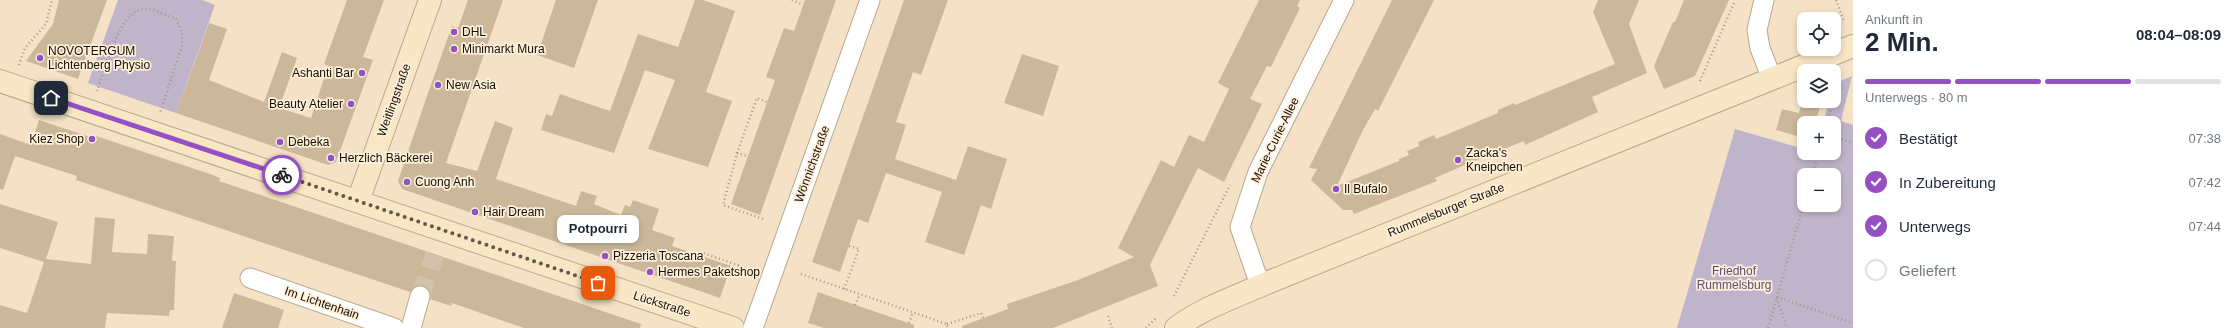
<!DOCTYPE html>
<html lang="de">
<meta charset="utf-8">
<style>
body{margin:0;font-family:Helvetica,sans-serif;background:#f6f6f7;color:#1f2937;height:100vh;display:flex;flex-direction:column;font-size:15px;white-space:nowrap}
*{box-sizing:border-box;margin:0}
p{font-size:13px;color:#747a83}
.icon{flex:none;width:22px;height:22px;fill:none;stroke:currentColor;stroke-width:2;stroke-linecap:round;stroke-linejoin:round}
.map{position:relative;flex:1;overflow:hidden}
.details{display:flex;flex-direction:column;background:#fff;width:380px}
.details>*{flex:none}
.controls{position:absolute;left:1797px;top:12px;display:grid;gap:8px}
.controls a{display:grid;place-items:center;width:44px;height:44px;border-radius:8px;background:#fff;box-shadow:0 2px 6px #0003;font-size:20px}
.pin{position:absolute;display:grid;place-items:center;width:34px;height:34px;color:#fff;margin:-17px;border-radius:8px;box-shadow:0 2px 6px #0006}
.courier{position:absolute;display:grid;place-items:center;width:40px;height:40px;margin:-20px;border:3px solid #9550c3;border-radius:50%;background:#fff;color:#222;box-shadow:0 1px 5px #0007}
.bubble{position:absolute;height:28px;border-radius:8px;background:#fff;box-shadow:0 2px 6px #0003;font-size:13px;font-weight:600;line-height:28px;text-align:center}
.overview em{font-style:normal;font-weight:600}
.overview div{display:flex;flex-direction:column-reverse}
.overview{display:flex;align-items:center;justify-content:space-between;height:68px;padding:0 12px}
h1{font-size:26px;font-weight:600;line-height:30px}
.bar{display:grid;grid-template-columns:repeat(4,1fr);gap:6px 4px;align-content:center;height:48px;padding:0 12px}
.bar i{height:5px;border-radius:3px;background:#e0e1e3}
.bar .selected{background:#9550c3}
.bar p{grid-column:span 4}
ol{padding:0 12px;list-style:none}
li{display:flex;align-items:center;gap:12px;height:44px}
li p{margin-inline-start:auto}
li .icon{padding:4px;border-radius:50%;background:#9550c3;color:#fff;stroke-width:4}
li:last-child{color:#747a83}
li i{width:22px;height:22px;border:2px solid #e0e1e3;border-radius:50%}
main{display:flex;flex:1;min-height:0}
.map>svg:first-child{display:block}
.green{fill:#bfb4c9;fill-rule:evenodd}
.building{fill:#cbb89b}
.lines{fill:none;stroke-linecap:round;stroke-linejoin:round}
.street-tunnel{stroke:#d3c2a9;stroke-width:19;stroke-dasharray:19 10;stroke-linecap:butt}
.street-casing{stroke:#b9a88d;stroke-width:21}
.secondary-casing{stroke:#b9a88d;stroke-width:24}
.path{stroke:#a69782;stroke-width:2.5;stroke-dasharray:1 3;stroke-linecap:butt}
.street{stroke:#fff;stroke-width:19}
.secondary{stroke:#f8e6c4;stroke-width:22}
.done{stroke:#635849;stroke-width:4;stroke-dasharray:0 7.2}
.route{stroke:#9550c3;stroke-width:5}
.poi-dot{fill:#9550c3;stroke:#fff0d9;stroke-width:1.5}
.labels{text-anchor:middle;stroke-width:3.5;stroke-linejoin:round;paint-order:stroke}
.poi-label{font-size:12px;fill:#140e05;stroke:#fff0d9;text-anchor:start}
.street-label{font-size:12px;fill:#140e05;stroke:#fff0d9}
.park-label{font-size:12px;fill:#624975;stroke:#fff0d9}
</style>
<main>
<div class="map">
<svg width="1853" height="328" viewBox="0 0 1853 328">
<rect width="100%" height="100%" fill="#f5e2c6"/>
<path class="green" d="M118,0h84l13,5 -39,108 -88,-30z
M1852,76l-11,45 12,4v203h-176l58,-199 69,20v4h30v-30h-11l6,-22h5v-17zM1804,175h30v30h-30z"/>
<path class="building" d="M59,0h48l-29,79 -52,-18 27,-37z
M347,0h37l-21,57 10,3 -37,102 -8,3 -152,-52 33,-90 18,6 -18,51 55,22 18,-50 15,6 -18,50 32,10 17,-52 -4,-2z
M468,0h35l-57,163 31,8 18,-50 18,7 -17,51 80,27 5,-15 16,5 -3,8 27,11 4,-10 5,2 3,-7 26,9 -7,21 23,8 -3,8 59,20 -11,32 -318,-109 -4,-8 30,-88 24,-67 6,2z
M556,0h42l-24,68 -37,-13z
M695,0h8l32,11 -29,81 26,9 -24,66 -60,-18 27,-69 -30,-10 -31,83 -73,-23 5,-16 6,2 8,-22 50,17 28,-77 40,13z
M805,0h31l-76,215 -29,-11 44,-124 -9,-3 18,-49 10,3z
M904,0h44l-27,75 -8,-3 -17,50 10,3 -11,34 61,21 12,-34 39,13 -16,50 -10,-4 -17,50 -39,-13 17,-50 -56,-19 -18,50 -10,-4 -18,53 -28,-10z
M1259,0h41l-3,6 3,2 -29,59 -4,-1 -17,33 12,5 -38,78 -26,-14 -48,97 8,21 -105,42h-91v-2l46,-17 -1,-5 71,-24 56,-23 -16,-9 43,-88 13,7 15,-32 15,7 25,-53 -11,-6z
M1392,0h42l-56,111 -3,-2 -12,21 -26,56 62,-25v-2l10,-4 -2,-4 12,-5 -1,-4 16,-7 2,4 62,-26v-3l16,-7 1,2 100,-41 -22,-52 5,-12h41l-10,24 18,49 -55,24 6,15 -73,33 -1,-4 -59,24 -30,13 2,3 -83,33 -2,-4h-9l-32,-30 6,-11 -8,-1z
M1684,0h45l-34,76 -31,13 -10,-23 19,-44h2z
M1022,54l37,12 -16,50 -39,-13z
M1802,102l18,5 -5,16h-11v15l-28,-8 6,-21 17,4z
M39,120l57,19v-3l114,38 10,4 -1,3 422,143 -1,4h-116l-72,-25 -1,3 -21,-7 1,-6 -8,-7 -6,-1 -7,7 -334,-112 1,-4 -62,-20 -12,34 -3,-1v-55l31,11z
M0,204l58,18 -12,37 45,5 4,-47 20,2 -3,33 35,2 1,-20 26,2 -2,25h4l-2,49h-4l-1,6 -62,-3 -2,15h-105v-23l27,8 17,-51 -44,-14z
M818,292l96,33v3h-90l-16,-5z
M234,293l50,17 -6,18h-56z"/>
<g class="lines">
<path class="street-tunnel" d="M420,296l15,-41"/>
<defs>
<path id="street" d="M1764,0l-7,30 3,18 12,31
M250,278l144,50
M1260,285l-20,-58 18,-55 86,-172
M411,328l9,-32
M753,328l117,-328"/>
<path id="secondary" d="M0,81l733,247
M358,201l72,-201
M1176,328c28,-21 62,-32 93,-46l584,-236"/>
</defs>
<use href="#street" class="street-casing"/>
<use href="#secondary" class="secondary-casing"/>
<path class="path" d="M792,0l11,5
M1836,0l8,21
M19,65l6,-17 21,-24 6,-24
M1700,81l34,-78
M97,91c8,-22 21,-78 46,-82 10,-1 24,7 33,10l6,14v12l-22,68
M1834,101l5,-16 -2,-5
M1827,123l7,-22
M1834,137l19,6
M737,153l10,3
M1812,175l7,-22
M763,219l-40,-14 14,-52 20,-55 10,4
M702,256l1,-3 43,15
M801,274l146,50v4
M844,289l15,-40 -10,-3
M1174,296l56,-111
M1777,297l76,26
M1777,298l10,30
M855,305l5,-11
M1108,316l4,12
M909,323l4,-11
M947,324l34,-11 2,5
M1146,328l11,-11
M1768,328l36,-125"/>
<use href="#street" class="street"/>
<use href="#secondary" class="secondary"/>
</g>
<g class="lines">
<path class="done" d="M282,175l316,108"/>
<path class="route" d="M51,98l231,77"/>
</g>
<g class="poi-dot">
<circle cx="454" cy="32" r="4"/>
<circle cx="454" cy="49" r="4"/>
<circle cx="40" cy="58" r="4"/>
<circle cx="362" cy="73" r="4"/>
<circle cx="438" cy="85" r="4"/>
<circle cx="351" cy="104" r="4"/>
<circle cx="92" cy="139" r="4"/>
<circle cx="280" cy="142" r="4"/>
<circle cx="331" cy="158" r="4"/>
<circle cx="1458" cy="160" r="4"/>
<circle cx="407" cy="182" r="4"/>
<circle cx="1336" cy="189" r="4"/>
<circle cx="475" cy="212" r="4"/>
<circle cx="605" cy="256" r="4"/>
<circle cx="650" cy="272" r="4"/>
</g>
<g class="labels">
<g class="poi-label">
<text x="462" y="36">DHL</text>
<text x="462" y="53">Minimarkt Mura</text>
<text x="48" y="55">NOVOTERGUM<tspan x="48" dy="14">Lichtenberg Physio</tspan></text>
<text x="354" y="77" text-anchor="end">Ashanti Bar</text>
<text x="446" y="89">New Asia</text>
<text x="343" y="108" text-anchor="end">Beauty Atelier</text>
<text x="84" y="143" text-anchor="end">Kiez Shop</text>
<text x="288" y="146">Debeka</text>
<text x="1466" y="157">Zacka's<tspan x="1466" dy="14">Kneipchen</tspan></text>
<text x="339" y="162">Herzlich Bäckerei</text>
<text x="415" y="186">Cuong Anh</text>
<text x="1344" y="193">Il Bufalo</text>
<text x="483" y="216">Hair Dream</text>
<text x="613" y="260">Pizzeria Toscana</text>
<text x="658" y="276">Hermes Paketshop</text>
</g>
<g class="street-label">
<text transform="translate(394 100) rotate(-70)" y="4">Weitlingstraße</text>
<text transform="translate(1275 140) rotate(-64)" y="4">Marie-Curie-Allee</text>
<text transform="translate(812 164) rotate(-70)" y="4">Wönnichstraße</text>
<text transform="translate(1446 210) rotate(-22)" y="4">Rummelsburger Straße</text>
<text transform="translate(322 303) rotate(19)" y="4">Im Lichtenhain</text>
<text transform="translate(662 304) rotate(18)" y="4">Lückstraße</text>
</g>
<g class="park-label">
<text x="1734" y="275">Friedhof<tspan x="1734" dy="14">Rummelsburg</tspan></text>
</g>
</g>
</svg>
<div class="controls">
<a><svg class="icon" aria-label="locate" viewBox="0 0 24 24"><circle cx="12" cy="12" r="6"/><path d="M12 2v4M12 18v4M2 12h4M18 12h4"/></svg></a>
<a><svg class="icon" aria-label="layers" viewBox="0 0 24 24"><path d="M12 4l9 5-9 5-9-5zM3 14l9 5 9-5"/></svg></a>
<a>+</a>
<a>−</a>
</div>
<div class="pin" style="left:598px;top:283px;background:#ea580c"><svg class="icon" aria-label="bag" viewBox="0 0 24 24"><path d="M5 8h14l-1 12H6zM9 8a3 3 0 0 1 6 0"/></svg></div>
<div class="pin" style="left:51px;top:98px;background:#1f2937"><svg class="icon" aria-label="home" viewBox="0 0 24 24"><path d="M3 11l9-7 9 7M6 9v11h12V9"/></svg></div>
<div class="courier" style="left:282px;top:175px"><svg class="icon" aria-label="bike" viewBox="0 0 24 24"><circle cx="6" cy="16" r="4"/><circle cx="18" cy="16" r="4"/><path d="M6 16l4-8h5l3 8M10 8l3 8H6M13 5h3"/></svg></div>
<div class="bubble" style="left:557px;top:215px;width:82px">Potpourri</div>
</div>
<section class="details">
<div class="overview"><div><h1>2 Min.</h1><p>Ankunft in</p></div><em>08:04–08:09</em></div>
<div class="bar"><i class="selected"></i><i class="selected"></i><i class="selected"></i><i></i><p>Unterwegs · 80 m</p></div>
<ol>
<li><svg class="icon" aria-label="check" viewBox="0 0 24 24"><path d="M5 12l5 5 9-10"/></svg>Bestätigt<p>07:38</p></li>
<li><svg class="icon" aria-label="check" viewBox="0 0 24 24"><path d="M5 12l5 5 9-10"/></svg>In Zubereitung<p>07:42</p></li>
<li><svg class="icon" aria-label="check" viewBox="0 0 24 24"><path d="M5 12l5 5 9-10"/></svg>Unterwegs<p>07:44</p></li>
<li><i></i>Geliefert</li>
</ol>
</section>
</main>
